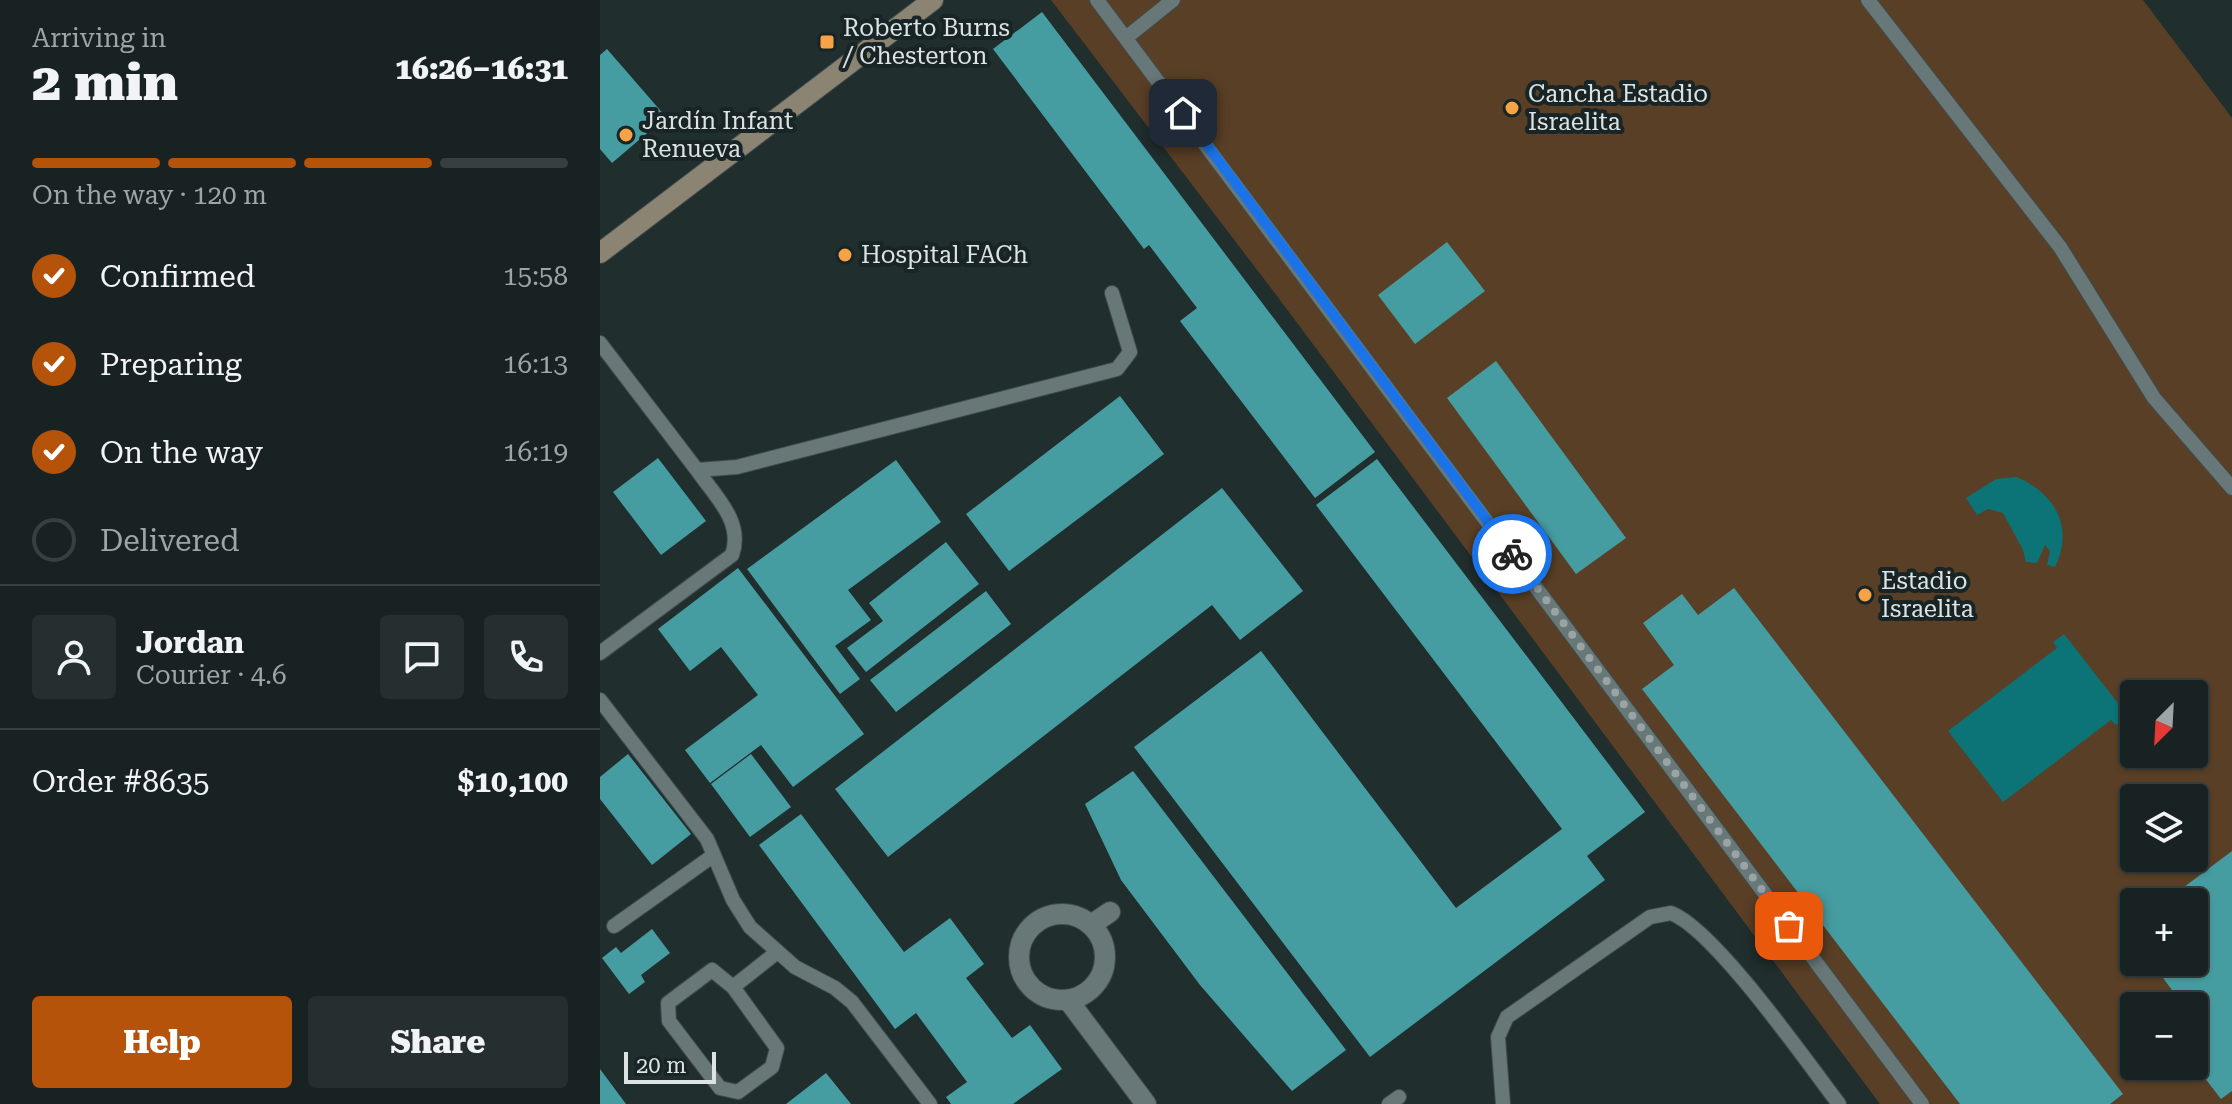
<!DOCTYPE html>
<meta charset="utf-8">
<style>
body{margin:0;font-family:"Roboto Serif",serif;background:#262f2f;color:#f1f3f6;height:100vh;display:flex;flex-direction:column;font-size:30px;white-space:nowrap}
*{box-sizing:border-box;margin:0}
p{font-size:26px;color:#9fa4a5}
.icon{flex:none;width:44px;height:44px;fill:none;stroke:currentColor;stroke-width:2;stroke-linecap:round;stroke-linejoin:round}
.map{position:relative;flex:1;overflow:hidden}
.details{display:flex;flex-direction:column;background:#192222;width:600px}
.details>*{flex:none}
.needle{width:52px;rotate:204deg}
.fabs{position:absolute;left:1520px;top:680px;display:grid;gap:16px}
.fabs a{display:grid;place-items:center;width:88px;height:88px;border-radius:8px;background:#192222;box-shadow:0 2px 6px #0004,0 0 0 2px #373f40;font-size:40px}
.scale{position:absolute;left:24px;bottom:20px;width:92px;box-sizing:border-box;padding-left:8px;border:4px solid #dbe3e3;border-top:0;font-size:22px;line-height:28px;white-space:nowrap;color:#dbe3e3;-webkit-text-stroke:6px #182425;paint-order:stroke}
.pin{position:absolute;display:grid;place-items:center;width:68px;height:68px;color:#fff;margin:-34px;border-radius:16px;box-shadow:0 4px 12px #0006}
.courier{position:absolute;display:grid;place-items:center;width:80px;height:80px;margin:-40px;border:6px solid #1a73e8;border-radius:50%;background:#fff;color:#222;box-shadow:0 2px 10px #0007}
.summary em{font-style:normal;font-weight:800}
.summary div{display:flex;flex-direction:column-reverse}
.summary{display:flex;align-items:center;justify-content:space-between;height:136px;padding:0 32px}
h1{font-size:52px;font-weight:800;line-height:60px}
.bar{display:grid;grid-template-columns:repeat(4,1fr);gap:12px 8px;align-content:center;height:96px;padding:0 32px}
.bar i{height:10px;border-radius:6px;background:#373f40}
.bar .selected{background:#b45309}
.bar p{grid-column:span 4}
.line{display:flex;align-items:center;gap:20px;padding:0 32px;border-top:2px solid #373f40}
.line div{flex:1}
.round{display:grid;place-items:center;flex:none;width:84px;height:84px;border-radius:8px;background:#262f2f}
ol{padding:0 32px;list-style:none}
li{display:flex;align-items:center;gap:24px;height:88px}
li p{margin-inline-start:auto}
li .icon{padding:8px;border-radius:50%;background:#b45309;color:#fff;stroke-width:4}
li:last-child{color:#9fa4a5}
li i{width:44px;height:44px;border:4px solid #373f40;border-radius:50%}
.button{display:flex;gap:16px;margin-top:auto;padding:16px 32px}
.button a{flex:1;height:92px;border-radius:8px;background:#b45309;color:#fff;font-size:32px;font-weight:800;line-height:92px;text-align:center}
.button a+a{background:#262f2f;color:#f1f3f6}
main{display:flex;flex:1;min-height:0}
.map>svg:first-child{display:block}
.green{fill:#593f25;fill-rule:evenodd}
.water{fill:#0c7377}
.building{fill:#469da1}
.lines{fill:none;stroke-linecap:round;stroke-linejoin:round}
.service-casing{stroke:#404b4c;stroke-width:16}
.pedestrian-casing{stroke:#404b4c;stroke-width:22}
.secondary-casing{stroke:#404b4c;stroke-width:22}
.service{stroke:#687777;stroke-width:14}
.pedestrian{stroke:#687777;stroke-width:20}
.secondary{stroke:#8b8473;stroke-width:20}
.done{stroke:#9aa4a4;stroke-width:8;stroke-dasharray:0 14.4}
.route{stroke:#1a73e8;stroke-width:10}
.poi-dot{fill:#f6a247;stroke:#182425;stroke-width:3}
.labels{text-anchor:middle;stroke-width:8;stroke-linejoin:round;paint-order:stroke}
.poi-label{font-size:24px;fill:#dbe3e3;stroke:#182425;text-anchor:start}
</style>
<main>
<section class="details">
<div class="summary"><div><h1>2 min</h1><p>Arriving in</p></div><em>16:26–16:31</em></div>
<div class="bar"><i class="selected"></i><i class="selected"></i><i class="selected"></i><i></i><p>On the way · 120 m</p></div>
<ol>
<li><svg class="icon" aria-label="check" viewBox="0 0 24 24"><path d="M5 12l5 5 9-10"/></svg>Confirmed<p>15:58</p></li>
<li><svg class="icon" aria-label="check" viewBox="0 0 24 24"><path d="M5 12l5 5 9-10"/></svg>Preparing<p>16:13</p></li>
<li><svg class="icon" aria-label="check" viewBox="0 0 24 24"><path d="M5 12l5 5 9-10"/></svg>On the way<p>16:19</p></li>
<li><i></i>Delivered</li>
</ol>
<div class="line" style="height:144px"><a class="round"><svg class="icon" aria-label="person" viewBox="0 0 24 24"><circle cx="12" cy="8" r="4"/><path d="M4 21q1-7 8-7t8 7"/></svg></a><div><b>Jordan</b><p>Courier · 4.6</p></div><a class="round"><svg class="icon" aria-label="chat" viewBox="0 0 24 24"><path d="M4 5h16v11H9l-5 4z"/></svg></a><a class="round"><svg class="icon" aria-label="phone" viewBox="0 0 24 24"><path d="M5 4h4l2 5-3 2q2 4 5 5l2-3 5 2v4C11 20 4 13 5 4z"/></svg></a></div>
<div class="line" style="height:104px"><div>Order #8635</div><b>$10,100</b></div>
<div class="button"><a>Help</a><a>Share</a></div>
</section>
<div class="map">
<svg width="1632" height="1104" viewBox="0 0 1632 1104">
<rect width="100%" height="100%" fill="#212e2e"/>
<path class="green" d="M451,0h1092l89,118v986h-352l-606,-812zM1534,694h60v60h-60zM1534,798h60v60h-60zM1534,902h60v60h-60zM1534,1006h60v60h-60z"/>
<path class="water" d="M1416,477c38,15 59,50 39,90l-8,-2 3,-14 -5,-6 -8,18 -11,-1 -3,-12 -20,-37 -15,-4 -11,6 -11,-17 30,-19z
M1464,634l64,82 -12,9 -5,-5 -108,82 -55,-71 109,-83 -4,-6z"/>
<path class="building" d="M442,12l333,440 -60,46 -135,-177 17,-13 -48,-63 -5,4 -151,-200z
M7,49l59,68 -54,46 -12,-14v-94z
M847,242l38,49 -70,53 -37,-49z
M896,361l130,177 -50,36 -129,-176z
M520,396l44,58 -155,117 -43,-57z
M58,458l48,63 -45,34 -48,-63z
M777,459l268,353 -58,44 18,24 -235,177 -236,-310 127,-96 195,257 106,-79 -246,-324z
M296,460l45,62 -93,68 23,30 -36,26 25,33 -20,15 -93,-125z
M622,488l81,103 -63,49 -28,-35 -324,252 -53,-68z
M346,542l33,42 -113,88 -19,-24 36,-27 -14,-18z
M138,568l126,166 -71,53 -32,-42 -51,38 -25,-33 73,-55 -37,-48 -31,24 -32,-42z
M1134,588l389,506 -13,10h-150l-318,-415 32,-24 -31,-42 39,-29 16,21z
M386,591l25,33 -115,88 -26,-32z
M28,754l63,80 -39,31 -52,-66v-22z
M151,754l40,53 -41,30 -39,-53z
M533,771l213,279 -54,41 -92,-106 -79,-105 -36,-76z
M201,814l103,138 46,-34 34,46 -18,14 46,60 18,-13 32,44 -49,35h-62l-5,-7 21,-15 -51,-69 -21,16 -136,-184z
M1632,851v240l-11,8 -27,-35v-31l7,-5 -7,-9v-13h-10l-33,-44h43v-60h-30z
M52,929l18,24 -29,22 4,7 -16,12 -27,-36 14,-11 5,6z
M0,1069l26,35h-26z
M226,1073l25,31h-65z"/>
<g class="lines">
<defs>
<path id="service" d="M497,0l825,1104
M1268,0l192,247 94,151 78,90
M527,37l46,-37
M0,343l97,127 40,-3 380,-98 13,-17 -18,-59
M0,653l132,-98c12,-33 -17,-59 -35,-85
M0,700l107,139 26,61 17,27 45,40 40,21 17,14 78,102
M14,926l100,-71
M112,970l21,17 44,61 -5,19 -34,25 -18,-4 -51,-67 -1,-18z
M133,987l43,-34
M789,1104l10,-7
M903,1104l-5,-67 9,-20 143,-100 21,-4c44,17 135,148 168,191"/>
<path id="pedestrian" d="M419 957a43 43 0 1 1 86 0a43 43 0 1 1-86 0Z
M491,925l19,-13
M468,1000l78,104"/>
<path id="secondary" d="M0,253l333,-253"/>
</defs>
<use href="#service" class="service-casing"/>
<use href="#pedestrian" class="pedestrian-casing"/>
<use href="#secondary" class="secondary-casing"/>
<use href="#service" class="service"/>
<use href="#pedestrian" class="pedestrian"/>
<use href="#secondary" class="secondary"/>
</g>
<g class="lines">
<path class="done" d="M912,554l277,372"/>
<path class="route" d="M583,113l329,441"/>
</g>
<g class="poi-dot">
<rect x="219" y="34" width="16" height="16" rx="4"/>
<circle cx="912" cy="108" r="8"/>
<circle cx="26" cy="135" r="8"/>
<circle cx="245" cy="255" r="8"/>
<circle cx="1265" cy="595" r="8"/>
</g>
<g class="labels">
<g class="poi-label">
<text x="243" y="36">Roberto Burns<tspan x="243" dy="28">/ Chesterton</tspan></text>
<text x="928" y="102">Cancha Estadio<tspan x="928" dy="28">Israelita</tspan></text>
<text x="42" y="129">Jardín Infant<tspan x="42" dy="28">Renueva</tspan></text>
<text x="261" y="263">Hospital FACh</text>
<text x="1281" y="589">Estadio<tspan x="1281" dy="28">Israelita</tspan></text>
</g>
</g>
</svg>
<div class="fabs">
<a><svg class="needle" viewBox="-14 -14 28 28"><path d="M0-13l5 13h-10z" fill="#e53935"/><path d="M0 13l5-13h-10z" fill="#9fa4a5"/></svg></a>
<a><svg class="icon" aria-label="layers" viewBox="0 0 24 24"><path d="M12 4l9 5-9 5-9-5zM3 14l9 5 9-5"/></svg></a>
<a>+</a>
<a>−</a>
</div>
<div class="scale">20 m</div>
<div class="pin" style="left:1189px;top:926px;background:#ea580c"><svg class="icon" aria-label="bag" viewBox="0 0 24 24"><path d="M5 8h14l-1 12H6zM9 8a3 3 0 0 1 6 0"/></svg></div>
<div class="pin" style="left:583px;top:113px;background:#1f2937"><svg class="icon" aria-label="home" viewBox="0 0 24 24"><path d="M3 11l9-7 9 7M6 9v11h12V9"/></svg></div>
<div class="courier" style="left:912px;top:554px"><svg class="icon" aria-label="bike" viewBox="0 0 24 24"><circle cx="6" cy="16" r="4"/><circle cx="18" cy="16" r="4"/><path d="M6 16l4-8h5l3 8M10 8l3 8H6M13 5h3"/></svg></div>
</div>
</main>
